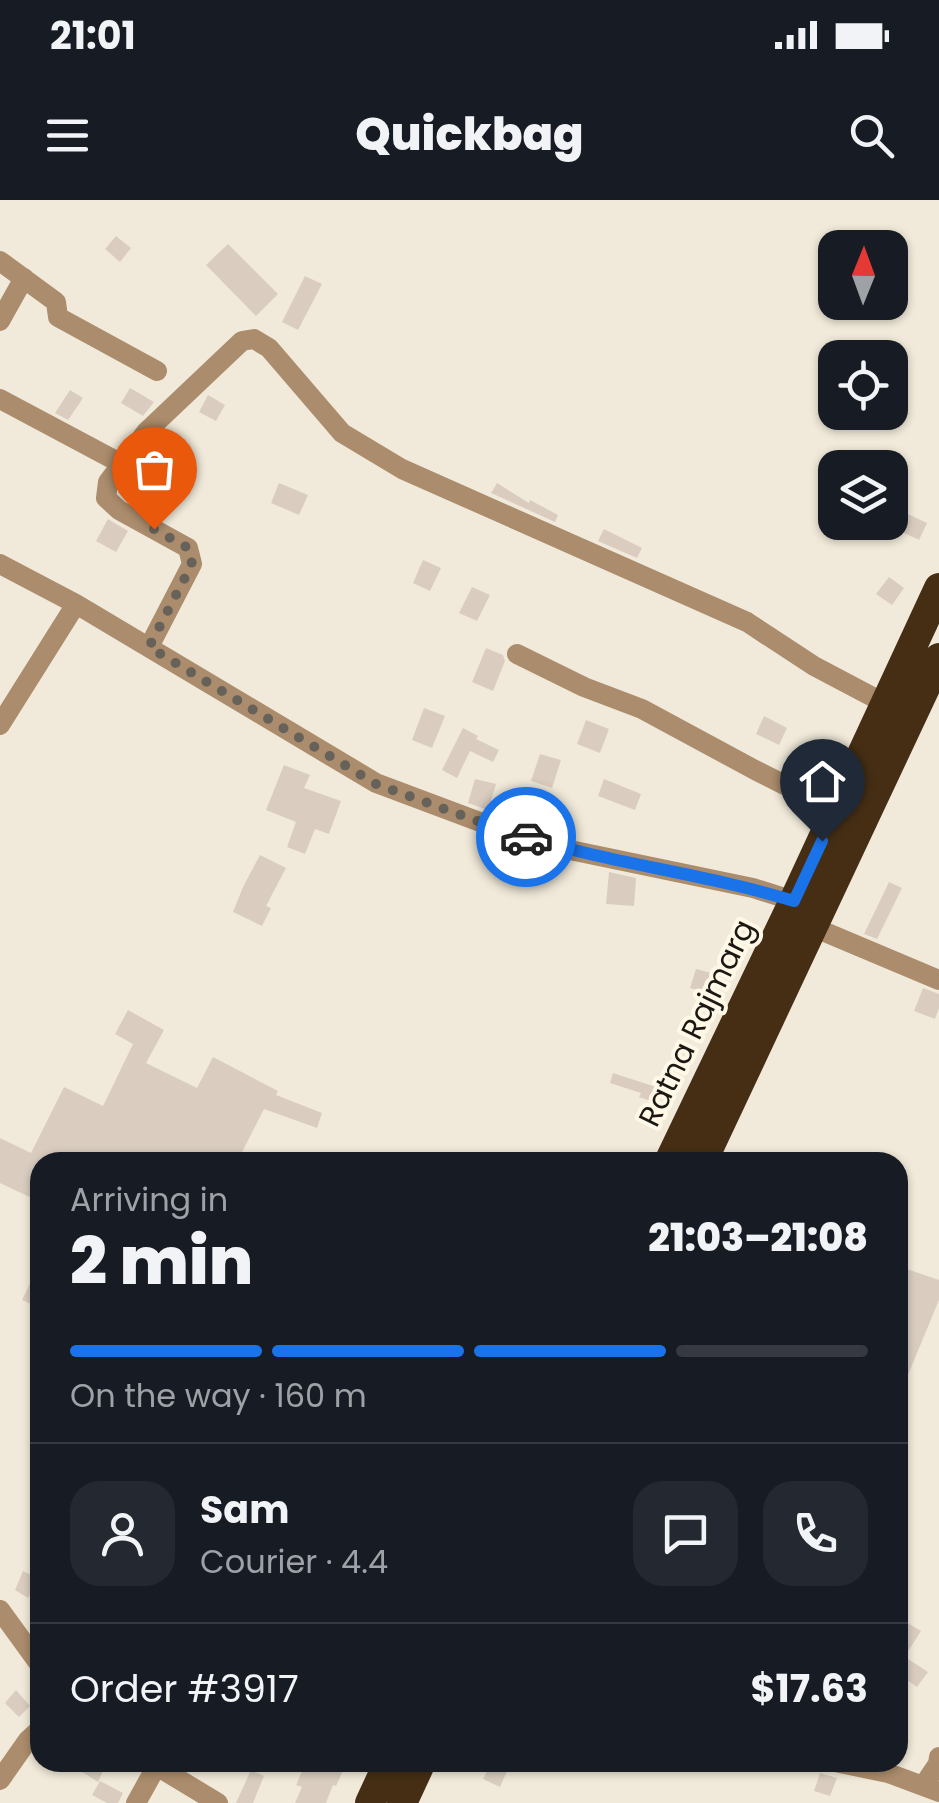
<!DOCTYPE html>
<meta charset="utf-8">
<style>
body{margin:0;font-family:Poppins,sans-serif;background:#242831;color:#f1f3f6;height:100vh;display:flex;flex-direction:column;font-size:38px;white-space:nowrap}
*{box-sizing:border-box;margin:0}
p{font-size:32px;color:#9ea1a6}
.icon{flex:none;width:55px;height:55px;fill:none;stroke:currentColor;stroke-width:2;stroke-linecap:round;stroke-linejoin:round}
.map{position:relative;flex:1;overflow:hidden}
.details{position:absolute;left:30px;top:952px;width:878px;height:620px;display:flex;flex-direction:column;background:#171b24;border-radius:30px;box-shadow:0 2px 8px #0004}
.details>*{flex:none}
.needle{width:65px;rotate:1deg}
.buttons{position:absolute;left:818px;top:30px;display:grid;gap:20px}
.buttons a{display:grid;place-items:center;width:90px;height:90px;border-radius:20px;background:#171b24;box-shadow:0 2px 8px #0004;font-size:50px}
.pin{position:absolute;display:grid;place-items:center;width:85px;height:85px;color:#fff;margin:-102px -42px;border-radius:50% 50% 50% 0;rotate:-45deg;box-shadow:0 0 10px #0007}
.pin .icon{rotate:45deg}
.courier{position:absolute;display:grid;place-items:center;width:100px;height:100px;margin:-50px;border:8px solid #1a73e8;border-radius:50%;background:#fff;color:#222;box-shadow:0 2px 12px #0007}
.headline em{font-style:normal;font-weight:800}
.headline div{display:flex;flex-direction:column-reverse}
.headline{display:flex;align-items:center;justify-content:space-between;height:170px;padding:0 40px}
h1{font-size:65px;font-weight:800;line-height:75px}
.bar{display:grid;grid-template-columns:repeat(4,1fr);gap:15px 10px;align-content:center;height:120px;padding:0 40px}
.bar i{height:12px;border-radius:8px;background:#363941}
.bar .selected{background:#1a73e8}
.bar p{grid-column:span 4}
.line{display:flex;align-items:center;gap:25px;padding:0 40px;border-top:2px solid #363941}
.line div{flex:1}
.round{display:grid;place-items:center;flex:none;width:105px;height:105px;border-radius:30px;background:#242831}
.status{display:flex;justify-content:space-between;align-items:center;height:70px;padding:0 50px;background:#171b24;direction:ltr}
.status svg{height:28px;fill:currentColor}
header{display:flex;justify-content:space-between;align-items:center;height:130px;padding:0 40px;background:#171b24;font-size:45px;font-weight:800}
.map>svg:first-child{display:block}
.building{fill:#dacdc0}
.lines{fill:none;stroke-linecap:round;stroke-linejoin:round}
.minor{stroke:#ab8c6c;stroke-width:20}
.highway{stroke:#452e14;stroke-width:30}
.done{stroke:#666259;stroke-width:10;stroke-dasharray:0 18}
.route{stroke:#1a73e8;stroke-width:12}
.labels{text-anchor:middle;stroke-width:8;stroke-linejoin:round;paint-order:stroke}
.street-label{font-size:30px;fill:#1b1813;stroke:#fff8e7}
</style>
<div class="status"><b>21:01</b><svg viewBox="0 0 49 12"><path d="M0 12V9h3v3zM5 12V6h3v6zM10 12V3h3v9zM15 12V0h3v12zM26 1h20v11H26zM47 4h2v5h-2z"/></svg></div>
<header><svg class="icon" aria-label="menu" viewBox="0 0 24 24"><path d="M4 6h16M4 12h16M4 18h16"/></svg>Quickbag<svg class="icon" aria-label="search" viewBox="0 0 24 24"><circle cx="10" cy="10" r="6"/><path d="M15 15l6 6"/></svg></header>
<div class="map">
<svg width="939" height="1603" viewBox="0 0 939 1603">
<rect width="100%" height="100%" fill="#f1eada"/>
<path class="building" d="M116,36l15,12 -11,14 -15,-13z
M228,44l50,50 -22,22 -50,-51z
M305,76l17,8 -24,46 -16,-8z
M130,188l24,14 -11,14 -22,-13z
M70,190l13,8 -15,22 -13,-7z
M208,195l17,10 -9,16 -17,-9z
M152,249l26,13 -16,30 -25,-13z
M279,283l29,12 -9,20 -28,-12z
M497,283l32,20 1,-3 28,15 -3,7 -64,-29z
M897,309l30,14 -8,17 -30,-14z
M108,319l20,12 -12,21 -20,-11z
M604,329l38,19 -5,10 -39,-17z
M423,360l18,8 -11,23 -17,-8z
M889,377l15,11 -12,17 -16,-11z
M472,387l18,8 -13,26 -18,-8z
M486,448l17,7 2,6 -12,30 -21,-9z
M424,508l21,8 -13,32 -20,-8z
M764,516l23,12 -8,17 -23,-11z
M586,520l23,9 -9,24 -23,-9z
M463,528l15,8 -2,3 23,11 -6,12 -23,-11 -13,27 -15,-8z
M540,554l21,6 -9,28 -21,-7z
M284,565l26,10 -6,13 37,13 -12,33 -14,-5 -10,25 -18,-7 9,-25 -30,-12z
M475,579l21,5 -8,26 -20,-7z
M604,579l37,15 -6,16 -37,-14z
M260,655l26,13 -20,38 5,2 -9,18 -29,-14 10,-25z
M609,672l27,6 -2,28 -28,-2z
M889,682l13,6 -25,51 -13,-5z
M696,769l19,5 -5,20 -20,-6z
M923,788l16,6v14l-4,11 -21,-8z
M128,810l36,20 -18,33 51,25 16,-31 65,34 -2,4 46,18 -5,15 -53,-19 -27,53h-197v40l-40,-19v-45l31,15 33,-66 39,19 30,-62 -18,-10z
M613,873l46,15 -5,14 -15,-5 2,-4 -31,-10z
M40,1063v45l-18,-8z
M898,1066l41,14v20l-41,99z
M23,1371l16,8 -11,19 -13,-8z
M906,1422l15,9 -16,25 -7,-4v-16z
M908,1459l20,13 -11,15 -19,-13z
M16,1490l14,16 -11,11 -14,-14z
M83,1562h24l-9,20 -19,-12z
M282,1562h65l-11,24 -3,-1 -7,18h-31l7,-16 -6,-2 6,-14z
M492,1562h19l-11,25 -17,-8z
M251,1570l13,6 -11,27h-17z
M820,1573l17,5 -7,18 -16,-5z
M100,1581l23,12 -5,10h-11l-15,-8z"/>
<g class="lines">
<path class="minor" d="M0,61l56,41 2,15 99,54
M0,121l24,-43
M0,199l122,65
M0,364l76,40 300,179 104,39 90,28 183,38 41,13
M149,447l43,-83 -4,-16 -69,-38 -13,-12 2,-16 38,-50 96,-91 12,-2 15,9 73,85 60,36 345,153 67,44 72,38
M517,454l67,33 58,22 113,61 81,41
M0,525l76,-121
M813,727l126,53
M0,1410l40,55
M150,1562l68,41
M835,1562l53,11 51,19
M0,1580l28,-40 12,-11
M923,1586l15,-22 1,-7
M136,1603l20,-36"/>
<path class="highway" d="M669,962l125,-261 145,-313
M702,962l237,-504
M370,1603l19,-41
M402,1603l19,-41"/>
</g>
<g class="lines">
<path class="done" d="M154,329l34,19 4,16 -43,83 227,137 104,38 46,15"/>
<path class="route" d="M526,637c88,27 180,37 268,64l28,-60"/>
</g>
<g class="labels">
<g class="street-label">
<text transform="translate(697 823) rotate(-64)" y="10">Ratna Rajmarg</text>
</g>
</g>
</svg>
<div class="buttons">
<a><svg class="needle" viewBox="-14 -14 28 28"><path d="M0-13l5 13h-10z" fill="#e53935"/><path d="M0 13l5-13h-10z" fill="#9ea1a6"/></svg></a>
<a><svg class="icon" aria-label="locate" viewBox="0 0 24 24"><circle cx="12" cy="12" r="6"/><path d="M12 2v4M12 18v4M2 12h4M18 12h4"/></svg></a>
<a><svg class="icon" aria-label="layers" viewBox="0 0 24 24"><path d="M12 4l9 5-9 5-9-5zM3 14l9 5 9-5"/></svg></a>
</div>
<div class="pin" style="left:154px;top:329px;background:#ea580c"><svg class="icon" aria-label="bag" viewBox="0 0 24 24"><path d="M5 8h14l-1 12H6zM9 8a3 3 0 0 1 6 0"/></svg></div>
<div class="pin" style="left:822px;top:641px;background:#1f2937"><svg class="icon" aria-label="home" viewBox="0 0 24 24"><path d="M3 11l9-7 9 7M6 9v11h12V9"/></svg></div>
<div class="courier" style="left:526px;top:637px"><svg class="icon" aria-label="car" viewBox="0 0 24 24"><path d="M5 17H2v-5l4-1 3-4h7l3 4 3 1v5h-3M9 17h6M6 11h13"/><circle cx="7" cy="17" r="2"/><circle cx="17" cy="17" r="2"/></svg></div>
<section class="details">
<div class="headline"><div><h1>2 min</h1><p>Arriving in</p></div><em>21:03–21:08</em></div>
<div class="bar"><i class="selected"></i><i class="selected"></i><i class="selected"></i><i></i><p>On the way · 160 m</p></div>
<div class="line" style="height:180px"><a class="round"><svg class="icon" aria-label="person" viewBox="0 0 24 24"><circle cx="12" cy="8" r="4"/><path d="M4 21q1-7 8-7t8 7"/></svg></a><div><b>Sam</b><p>Courier · 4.4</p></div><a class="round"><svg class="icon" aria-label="chat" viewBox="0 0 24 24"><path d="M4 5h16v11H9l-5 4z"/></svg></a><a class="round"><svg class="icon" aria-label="phone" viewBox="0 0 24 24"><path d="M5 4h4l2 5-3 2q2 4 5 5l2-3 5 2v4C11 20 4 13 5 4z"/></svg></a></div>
<div class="line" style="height:130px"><div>Order #3917</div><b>$17.63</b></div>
</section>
</div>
